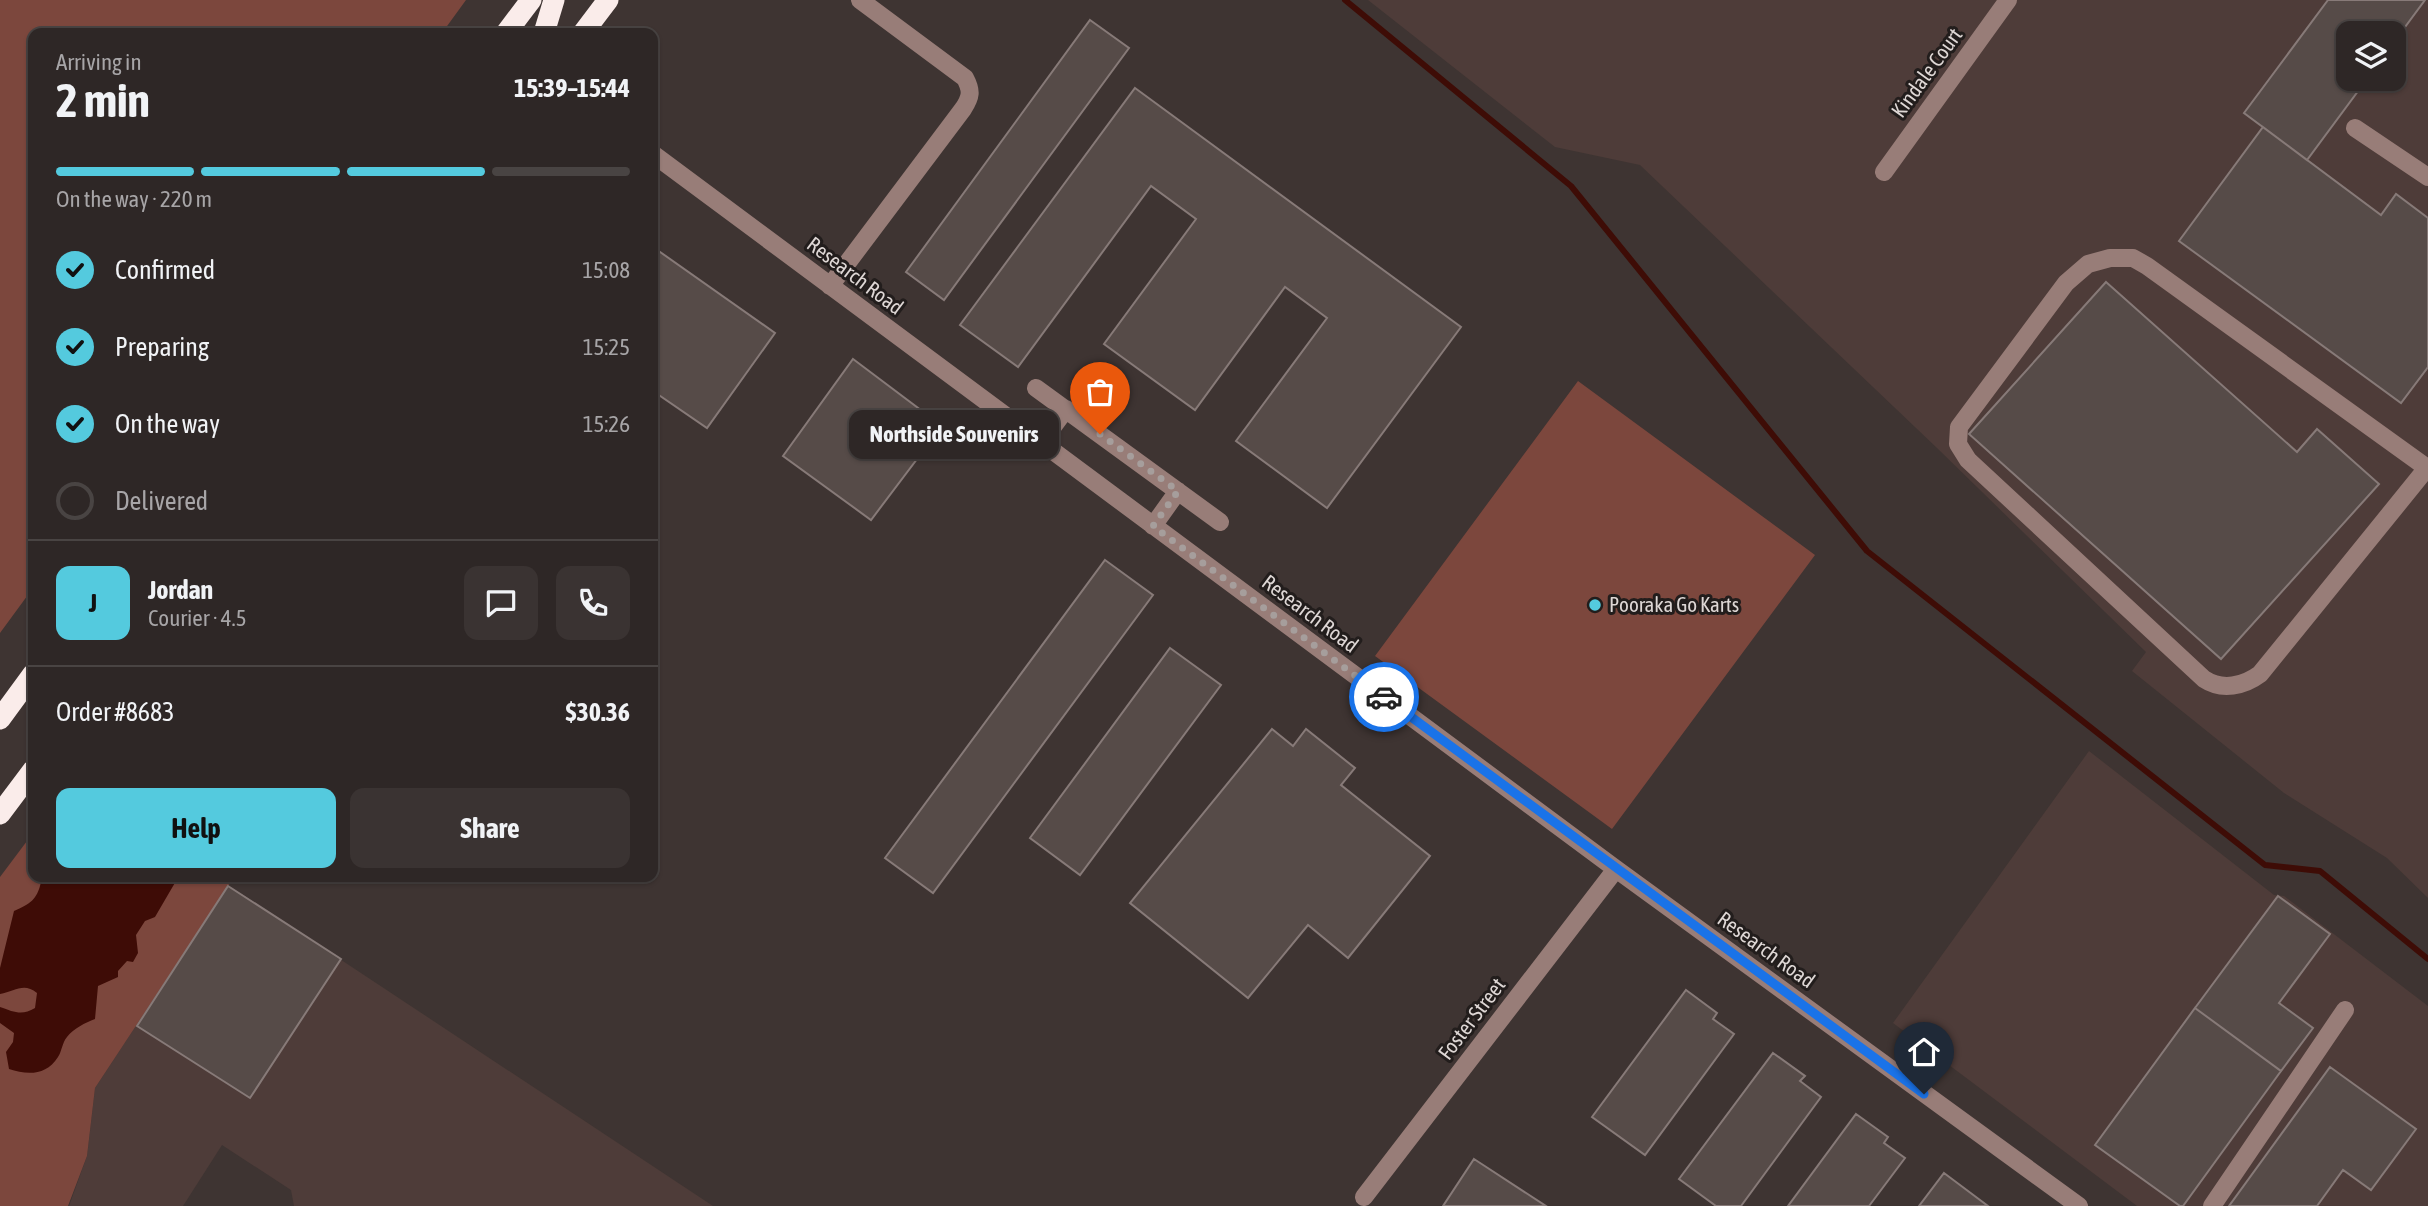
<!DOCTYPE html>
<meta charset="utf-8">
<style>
body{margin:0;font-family:"Asap Condensed",sans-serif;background:#3a3332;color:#f1f3f6;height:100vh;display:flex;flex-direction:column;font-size:26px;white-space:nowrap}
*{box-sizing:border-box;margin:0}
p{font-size:23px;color:#a7a5a7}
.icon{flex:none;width:38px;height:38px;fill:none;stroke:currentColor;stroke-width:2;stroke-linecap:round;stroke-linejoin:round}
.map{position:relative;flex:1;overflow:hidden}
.drawer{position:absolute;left:28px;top:28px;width:630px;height:854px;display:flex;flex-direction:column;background:#2e2726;border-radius:14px;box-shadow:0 2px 5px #0004,0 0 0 2px #494443}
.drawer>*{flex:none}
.tools{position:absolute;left:2336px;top:21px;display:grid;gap:14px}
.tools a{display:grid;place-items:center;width:70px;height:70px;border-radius:14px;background:#2e2726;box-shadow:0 2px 5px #0004,0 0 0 2px #494443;font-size:35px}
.pin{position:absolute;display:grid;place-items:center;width:60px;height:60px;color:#fff;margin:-72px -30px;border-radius:50% 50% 50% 0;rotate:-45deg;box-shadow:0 0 7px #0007}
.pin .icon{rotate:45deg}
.courier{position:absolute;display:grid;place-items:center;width:70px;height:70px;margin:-35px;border:5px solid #1a73e8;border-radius:50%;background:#fff;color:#222;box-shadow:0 2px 9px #0007}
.bubble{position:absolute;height:49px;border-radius:14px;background:#2e2726;box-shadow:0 2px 5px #0004,0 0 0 2px #494443;font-size:23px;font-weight:700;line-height:49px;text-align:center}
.headline em{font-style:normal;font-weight:700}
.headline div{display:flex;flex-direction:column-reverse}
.headline{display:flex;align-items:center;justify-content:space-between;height:119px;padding:0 28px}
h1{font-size:46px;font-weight:700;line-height:52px}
.bar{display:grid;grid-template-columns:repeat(4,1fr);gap:10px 7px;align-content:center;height:84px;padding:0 28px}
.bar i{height:9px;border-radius:5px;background:#494443}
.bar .selected{background:#54cade}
.bar p{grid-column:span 4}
.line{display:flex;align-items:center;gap:18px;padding:0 28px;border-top:2px solid #494443}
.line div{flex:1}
.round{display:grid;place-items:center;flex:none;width:74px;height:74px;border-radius:14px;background:#3a3332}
ol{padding:0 28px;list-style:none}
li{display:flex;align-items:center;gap:21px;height:77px}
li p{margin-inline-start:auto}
li .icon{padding:7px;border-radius:50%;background:#54cade;color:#111;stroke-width:4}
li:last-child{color:#a7a5a7}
li i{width:38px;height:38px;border:4px solid #494443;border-radius:50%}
.primary-button{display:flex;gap:14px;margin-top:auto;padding:14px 28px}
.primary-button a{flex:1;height:80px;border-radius:14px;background:#54cade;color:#111;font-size:28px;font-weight:700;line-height:80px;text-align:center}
.primary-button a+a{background:#3a3332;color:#f1f3f6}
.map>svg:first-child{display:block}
.built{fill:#4e3c39;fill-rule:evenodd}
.green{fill:#7c473d}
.water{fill:#3e0c06}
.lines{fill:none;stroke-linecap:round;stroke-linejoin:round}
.stream{stroke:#3e0c06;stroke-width:6}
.building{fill:#564b48;stroke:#877a78;stroke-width:2}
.minor{stroke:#987d78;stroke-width:18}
.highway{stroke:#faecea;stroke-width:21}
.done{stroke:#a69e9c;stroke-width:7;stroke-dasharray:0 12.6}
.route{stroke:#1a73e8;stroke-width:9}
.poi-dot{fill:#54cade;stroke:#221d1c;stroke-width:2.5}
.labels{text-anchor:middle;stroke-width:6;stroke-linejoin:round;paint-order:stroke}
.street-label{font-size:21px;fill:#ded7d5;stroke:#221d1c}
.poi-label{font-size:21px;fill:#ded7d5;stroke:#221d1c;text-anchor:start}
</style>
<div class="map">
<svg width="2428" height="1206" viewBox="0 0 2428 1206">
<rect width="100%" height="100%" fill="#3e3432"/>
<path class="built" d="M1368,0h1060v898l-41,-40 -103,-65 -152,-122 14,-19 -209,-204 -297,-283 -85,-18zM2348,33h46v46h-46z
M2089,751l185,144 10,1 144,110v200h-291l-244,-183z
M228,885l485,321h-419l-3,-16 -69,-45 -39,61h-114l18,-50 8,-68z"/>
<path class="green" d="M0,0h466l-24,33h-409v555l-33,45z
M1578,381l237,174 -203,274 -237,-173z
M33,833v44h201l-139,211 -8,68 -19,50h-68v-329z"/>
<path class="water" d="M52,877h123l1,4 -21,36 -10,4 -9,14 2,18 -5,9 -6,-1 -9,10v6l-20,9 -3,33c-10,4 -21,9 -28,18 -5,6 -5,14 -9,20 -12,19 -31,18 -49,12l-3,-17 7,-10 1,-9 -14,-10v-16c14,5 22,9 35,1l2,-15c-13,-11 -22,-2 -37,1v-26l14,-57c16,-7 23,-11 27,-29z"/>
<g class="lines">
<path class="stream" d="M1345,0l226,186 296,365 398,314 55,6 108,88"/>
</g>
<path class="building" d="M2328,0h97l-31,42v-9h-46v46h19l-60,81 -63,-47z
M1090,20l39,28 -185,252 -38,-28z
M1135,88l326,239 -134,181 -91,-67 91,-123 -42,-31 -90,123 -91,-66 92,-125 -45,-33 -133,181 -58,-42z
M2263,127l118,88 15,-21 32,24v149l-27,36 -222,-162z
M653,247l122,86 -68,95 -54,-37z
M2106,282l191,170 20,-23 62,55 -158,175 -252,-225z
M853,359l89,67 -71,94 -88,-64z
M1105,560l48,35 -220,298 -48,-35z
M1170,648l51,37 -141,190 -50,-37z
M1272,729l21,17 13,-17 49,39 -14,17 89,71 -82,102 -40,-33 -60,73 -118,-95z
M228,886l113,73 -91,139 -113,-72z
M2278,896l52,38 -51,69 34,25 -32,43 -86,-63z
M1686,990l31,23 -4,6 21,15 -89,121 -53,-38z
M2195,1008l86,63 -98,135h-3l-85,-61z
M1773,1053l32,23 -5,5 21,16 -80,109h-25l-37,-27z
M2330,1067l86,62 -45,61 -28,-20 -26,36h-88z
M1856,1114l32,23 -4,6 21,15 -36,48h-81z
M1474,1159l72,47h-103z
M1944,1173l44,33h-69z"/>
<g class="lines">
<path class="minor" d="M2355,128l73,49
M653,154l963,715 463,337
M1884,172l124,-172
M2110,258h23l14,8 280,202 -167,206c-16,12 -38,17 -56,5l-236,-219 -10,-16 1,-17 107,-144 22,-19z
M830,286l133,-177c8,-12 9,-18 2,-31l-105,-78
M1036,388l184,134
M1041,443l25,-34
M1153,526l25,-35
M1364,1197l252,-328
M2212,1206l133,-196"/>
<path class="highway" d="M506,33l25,-33
M544,33l10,-33
M583,33l25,-33
M0,719l33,-45
M0,814l33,-44"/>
</g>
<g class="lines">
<path class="done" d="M1100,434l78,57 -25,35 231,171"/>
<path class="route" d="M1384,697l540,397"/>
</g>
<circle class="poi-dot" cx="1595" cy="605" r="7"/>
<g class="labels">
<g class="street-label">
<text transform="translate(1927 73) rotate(-54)" y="7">Kindale Court</text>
<text transform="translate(855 276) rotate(37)" y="7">Research Road</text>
<text transform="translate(1310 614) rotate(37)" y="7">Research Road</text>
<text transform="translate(1766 950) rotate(36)" y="7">Research Road</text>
<text transform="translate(1472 1019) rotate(-53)" y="7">Foster Street</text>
</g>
<g class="poi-label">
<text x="1609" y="612">Pooraka Go Karts</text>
</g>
</g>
</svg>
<div class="tools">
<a><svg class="icon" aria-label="layers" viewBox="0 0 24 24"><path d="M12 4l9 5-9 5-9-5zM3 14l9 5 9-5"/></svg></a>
</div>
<div class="pin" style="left:1100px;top:434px;background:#ea580c"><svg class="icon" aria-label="bag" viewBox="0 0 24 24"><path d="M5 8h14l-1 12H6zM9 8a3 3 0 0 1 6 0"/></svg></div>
<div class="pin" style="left:1924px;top:1094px;background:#1f2937"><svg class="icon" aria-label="home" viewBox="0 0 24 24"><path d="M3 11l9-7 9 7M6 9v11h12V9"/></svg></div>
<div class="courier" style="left:1384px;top:697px"><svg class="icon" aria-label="car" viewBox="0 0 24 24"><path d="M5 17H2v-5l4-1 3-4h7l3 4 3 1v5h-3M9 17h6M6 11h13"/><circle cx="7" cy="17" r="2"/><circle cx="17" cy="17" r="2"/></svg></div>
<div class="bubble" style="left:849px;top:410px;width:210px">Northside Souvenirs</div>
<section class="drawer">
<div class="headline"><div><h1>2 min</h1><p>Arriving in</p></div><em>15:39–15:44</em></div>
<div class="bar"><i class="selected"></i><i class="selected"></i><i class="selected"></i><i></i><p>On the way · 220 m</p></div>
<ol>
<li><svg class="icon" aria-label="check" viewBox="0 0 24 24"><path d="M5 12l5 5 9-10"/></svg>Confirmed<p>15:08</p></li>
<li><svg class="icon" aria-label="check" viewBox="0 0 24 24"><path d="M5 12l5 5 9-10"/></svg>Preparing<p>15:25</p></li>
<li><svg class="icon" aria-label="check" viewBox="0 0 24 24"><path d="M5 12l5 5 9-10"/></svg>On the way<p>15:26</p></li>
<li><i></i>Delivered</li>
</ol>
<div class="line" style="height:126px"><b class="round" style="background:#54cade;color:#111">J</b><div><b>Jordan</b><p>Courier · 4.5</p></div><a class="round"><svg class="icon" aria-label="chat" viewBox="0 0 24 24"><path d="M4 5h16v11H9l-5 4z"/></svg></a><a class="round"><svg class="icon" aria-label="phone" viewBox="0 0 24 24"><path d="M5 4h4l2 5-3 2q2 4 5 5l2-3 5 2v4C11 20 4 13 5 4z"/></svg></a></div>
<div class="line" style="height:91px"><div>Order #8683</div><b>$30.36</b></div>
<div class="primary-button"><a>Help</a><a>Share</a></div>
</section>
</div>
